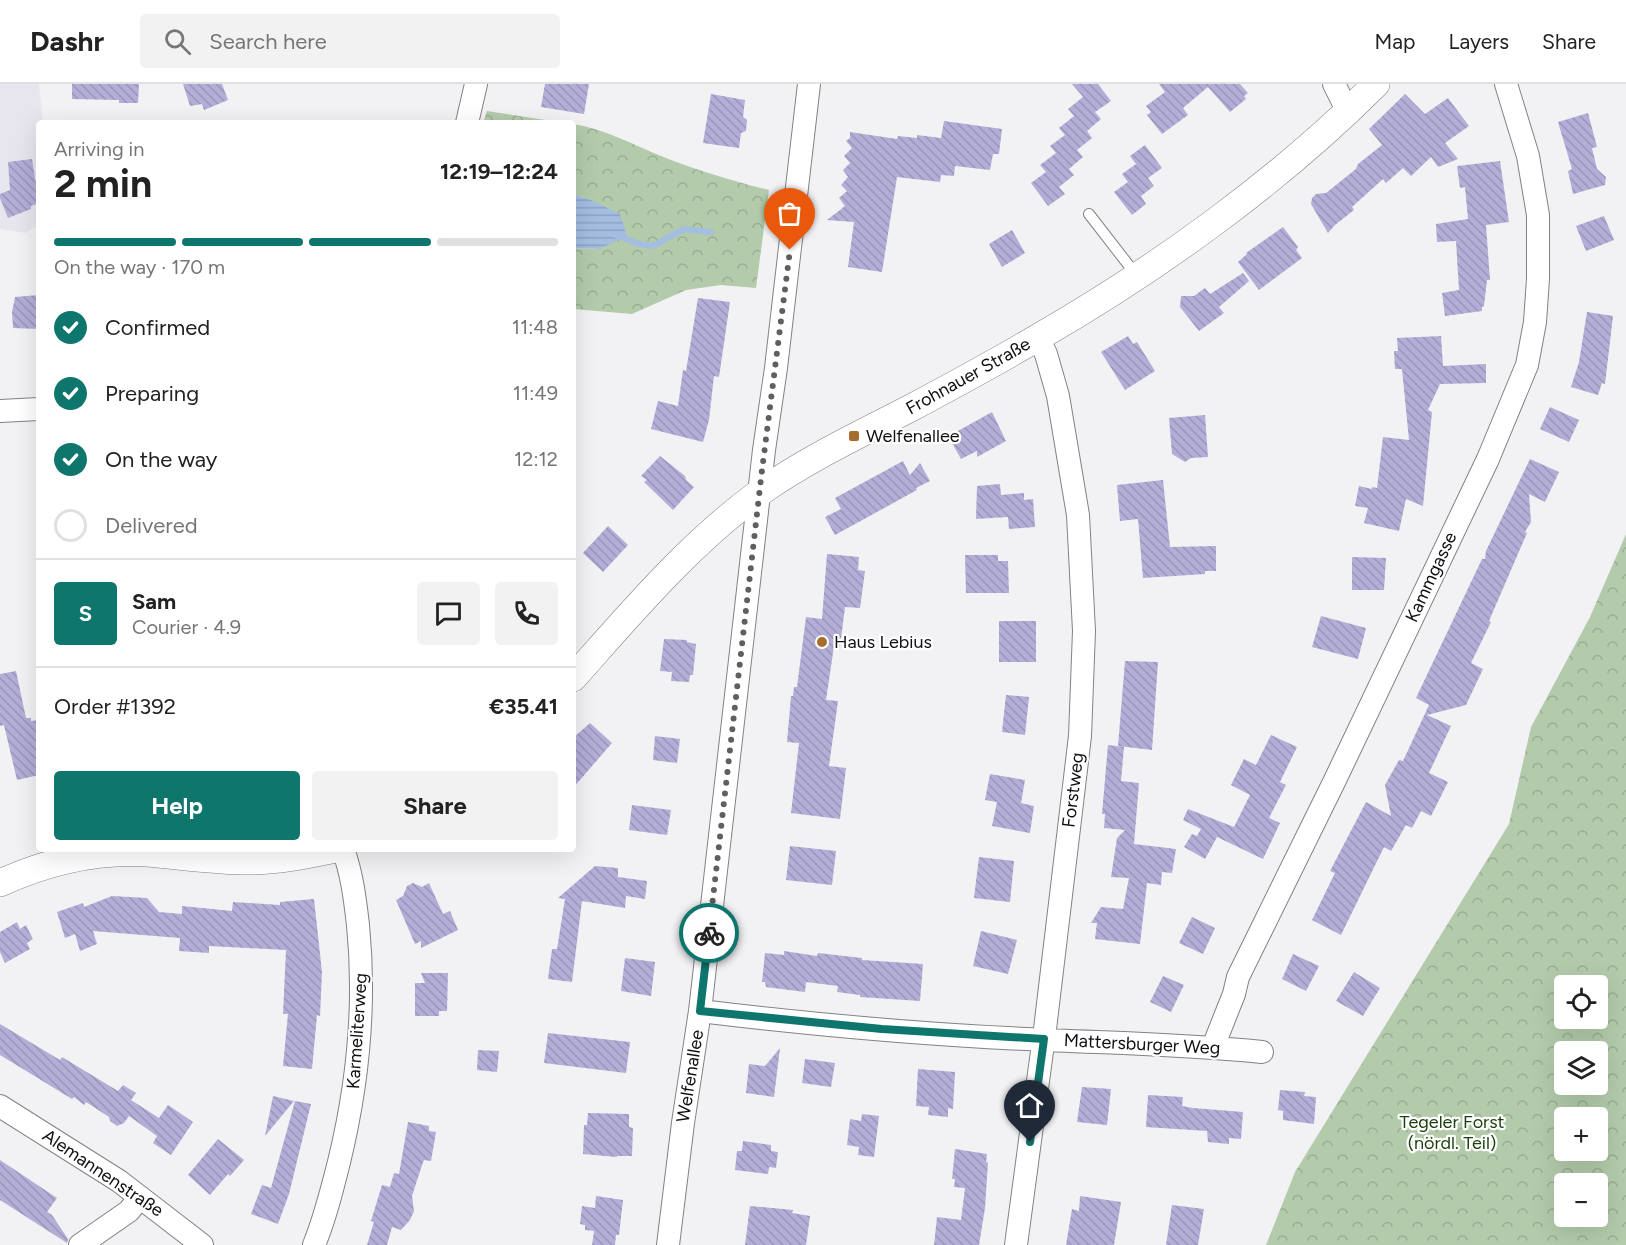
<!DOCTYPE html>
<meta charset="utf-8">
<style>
body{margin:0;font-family:Figtree,sans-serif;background:#f2f2f2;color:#222;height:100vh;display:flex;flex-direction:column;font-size:22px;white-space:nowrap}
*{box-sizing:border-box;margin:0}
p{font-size:20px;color:#767676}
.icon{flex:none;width:33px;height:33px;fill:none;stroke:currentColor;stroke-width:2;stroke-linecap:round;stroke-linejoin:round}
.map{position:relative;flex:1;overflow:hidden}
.panel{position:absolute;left:36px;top:36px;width:540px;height:732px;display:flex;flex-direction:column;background:#fff;border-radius:6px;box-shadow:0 6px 24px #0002}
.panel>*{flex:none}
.tools{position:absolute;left:1554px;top:891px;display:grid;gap:12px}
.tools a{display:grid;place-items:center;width:54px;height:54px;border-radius:6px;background:#fff;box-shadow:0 6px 24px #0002;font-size:30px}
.pin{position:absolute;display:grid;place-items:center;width:51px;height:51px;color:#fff;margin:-62px -26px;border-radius:50% 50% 50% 0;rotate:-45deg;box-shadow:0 0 6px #0007}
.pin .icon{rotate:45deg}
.courier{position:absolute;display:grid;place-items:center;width:60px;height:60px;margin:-30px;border:4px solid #0f766e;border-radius:50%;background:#fff;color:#222;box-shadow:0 2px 8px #0007}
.head em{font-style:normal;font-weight:700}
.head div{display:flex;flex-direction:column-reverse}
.head{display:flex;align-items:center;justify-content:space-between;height:102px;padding:0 18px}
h1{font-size:39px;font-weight:700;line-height:45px}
.bar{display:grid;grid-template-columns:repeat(4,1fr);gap:9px 6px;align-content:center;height:72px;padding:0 18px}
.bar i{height:8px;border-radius:4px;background:#e0e0e0}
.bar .on{background:#0f766e}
.bar p{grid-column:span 4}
.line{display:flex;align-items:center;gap:15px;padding:0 18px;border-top:2px solid #e0e0e0}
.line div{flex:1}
.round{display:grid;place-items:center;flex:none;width:63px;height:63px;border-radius:6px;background:#f2f2f2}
ol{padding:0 18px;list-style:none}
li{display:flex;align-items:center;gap:18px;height:66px}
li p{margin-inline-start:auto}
li .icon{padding:6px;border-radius:50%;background:#0f766e;color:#fff;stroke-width:4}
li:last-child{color:#767676}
li i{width:33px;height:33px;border:3px solid #e0e0e0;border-radius:50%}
.primary-button{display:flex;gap:12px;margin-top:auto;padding:12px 18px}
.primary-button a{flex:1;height:69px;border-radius:6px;background:#0f766e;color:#fff;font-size:24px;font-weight:700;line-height:69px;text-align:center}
.primary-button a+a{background:#f2f2f2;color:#222}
header{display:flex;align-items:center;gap:36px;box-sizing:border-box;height:84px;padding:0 30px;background:#fff;border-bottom:2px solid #e0e0e0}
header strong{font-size:28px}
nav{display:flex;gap:33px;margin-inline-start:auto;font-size:21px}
.search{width:420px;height:54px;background:#f2f2f2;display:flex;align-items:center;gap:15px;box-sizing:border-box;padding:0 21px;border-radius:6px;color:#767676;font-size:22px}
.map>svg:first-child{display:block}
.built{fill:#e7e6ef}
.forest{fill:url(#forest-crowns);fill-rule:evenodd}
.water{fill:url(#water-rules)}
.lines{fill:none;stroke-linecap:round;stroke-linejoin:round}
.stream{stroke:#a4bee2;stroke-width:6}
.building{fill:url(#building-back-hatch)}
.service-casing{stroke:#828284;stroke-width:12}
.minor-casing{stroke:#828284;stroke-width:24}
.tertiary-casing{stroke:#828284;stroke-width:28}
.service{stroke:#fff;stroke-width:10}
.minor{stroke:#fff;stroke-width:22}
.tertiary{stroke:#fff;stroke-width:27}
.done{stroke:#5f5f60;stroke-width:6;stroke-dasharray:0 10.8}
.route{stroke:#0f766e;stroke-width:8}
.poi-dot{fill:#a66d2c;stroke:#fff;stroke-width:2}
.labels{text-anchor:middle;stroke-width:4.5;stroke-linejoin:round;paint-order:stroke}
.street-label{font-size:18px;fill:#101011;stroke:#fff}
.poi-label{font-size:18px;fill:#101011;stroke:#fff;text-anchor:start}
.park-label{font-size:18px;fill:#1d410e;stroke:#fff}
</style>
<header>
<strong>Dashr</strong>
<div class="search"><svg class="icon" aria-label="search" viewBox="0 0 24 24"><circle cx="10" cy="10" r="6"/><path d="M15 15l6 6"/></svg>Search here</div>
<nav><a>Map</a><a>Layers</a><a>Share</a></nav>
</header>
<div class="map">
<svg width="1626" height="1161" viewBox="0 0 1626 1161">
<defs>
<pattern id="forest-crowns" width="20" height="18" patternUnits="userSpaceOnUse" patternTransform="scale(1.5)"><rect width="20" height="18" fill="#b3cbab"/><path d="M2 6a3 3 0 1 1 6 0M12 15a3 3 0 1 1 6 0" fill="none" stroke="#99ad92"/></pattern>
<pattern id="water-rules" width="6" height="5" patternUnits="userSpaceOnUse" patternTransform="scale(1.5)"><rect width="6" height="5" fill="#a4bee2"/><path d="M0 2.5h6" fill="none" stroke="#8ca2c1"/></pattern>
<pattern id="building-back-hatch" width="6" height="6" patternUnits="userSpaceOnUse" patternTransform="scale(1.5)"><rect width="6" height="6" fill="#b3aed8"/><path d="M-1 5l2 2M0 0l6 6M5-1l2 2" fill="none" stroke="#9995b8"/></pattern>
</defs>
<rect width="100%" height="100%" fill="#f2f2f4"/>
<path class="built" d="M0,0h39l4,39h-4v102l-14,8 -25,-4z"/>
<path class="forest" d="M487,27l77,12h-81z
M573,40c32,5 59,20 88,32 35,14 71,25 108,34l-13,98 -35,-3 -35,5 -54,24 -59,-5v-61l26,1 -8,-49 -18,-6z
M1626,450v711h-360l29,-73 214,-348 22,-97 59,-110zM1564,902h34v32h-34zM1564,968h34v32h-34zM1564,1034h34v32h-34zM1564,1100h34v32h-34z"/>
<path class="water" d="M573,110l18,6 29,14 7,22 -28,13 -26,-1z"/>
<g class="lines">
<path class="stream" d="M616,151l23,9 14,2 31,-17 27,3"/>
</g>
<path class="building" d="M72,0h67l-1,19h-19v-3l-47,-1z
M183,0h39l6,16 -24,10 -2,-6 -12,2z
M545,0h44l-5,30 -43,-7z
M1072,0h26l13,17 -16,11 6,7 -14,12 5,7 -15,12 6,7 -14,12 5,6 -15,12 6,7 -17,12 -17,-23 15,-11 -6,-7 16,-12 -6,-7 15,-11 -6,-7 15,-12 -6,-7 15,-12z
M1159,0h81l8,9 -4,3 2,3 -16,13 -22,-25 -25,21 5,7 -26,19 -15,-19 4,-3 -5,-6 19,-14z
M711,10l34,6 -2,17 4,3 -1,11 -5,2 -2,15 -36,-5z
M1405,10l20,20 23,-16 21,28 -24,17 13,16 -20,8 -7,-10 -20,19 -8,-8 -17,15 -3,-4 -31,28 2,3 -19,15 -7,8 -17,-29 1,-6 4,-4 10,-1 30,-24 2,-5 24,-19 -13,-16z
M1588,29l9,34 -5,1 5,21 9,8 -1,8 -32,9 -5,-23 4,-2 -14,-47z
M944,37l58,8 -3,25h-6l-3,16 -35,-4 -1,10 -13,-1 -1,7 -43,-5 -15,95 -34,-5 6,-45 -27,-2 18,-14 -6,-8 8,-7 -6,-6 7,-8 -5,-7 7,-7 -6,-7 8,-8 -6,-7 4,-3v-6l47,7 1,-3 19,2v-3l24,3z
M1145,61l17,23 -14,10 6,8 -13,10 5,8 -14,11 -18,-23 14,-10 -6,-8 14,-10 -6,-8z
M32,75l7,44 -8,3v3l-23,9 -8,-20v-4l10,-4 -2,-28z
M1500,77l9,61 -23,3 4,55h-3l-3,26 -2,1v4l-37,5 -3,-23 17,-3 -3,-49 -19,1 -1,-18 32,-5 -3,-32 -5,1 -3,-22z
M1604,132l10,24 -28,11 -10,-25z
M1283,143l15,20 -2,3 6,8 -43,32 -21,-28 9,-8 -1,-1z
M1012,146l13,23 -23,14 -13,-23z
M1243,189l6,8 -30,26 5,6 -25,18 -19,-24 1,-11h13l11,-8 5,6z
M39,211v34l-26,-1 -1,-16 3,-15z
M698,214l32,4 -11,75 -5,-1 -5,44 -6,22 -52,-13 7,-28 20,5 5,-36 3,1z
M1587,228l26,4 -8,68 -3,-1 -4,12 -27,-8 8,-25z
M1128,252l5,8 4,-2 18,29 -30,19 -24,-38z
M1441,252l2,30 43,-2v19l-46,1 -12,26 4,2 -9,94 -17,-7 -7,32 -35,-8 4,-15 -13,-2 4,-20 13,3v-2l5,1 6,-51 26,3 -7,-71h-7l-1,-18h4l-1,-13z
M1550,323l29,13 -10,22 -29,-13z
M992,328l14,29 -29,16v-6l-16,8 -9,-16 8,-4 -4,-7z
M1205,331l3,42 -17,1 -6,4 -13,-8 -3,-36z
M660,372l25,20 1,4 8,7 -21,23 -29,-28 3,-2 -6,-4z
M1530,375l29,13 -14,30 -16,-8 2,28 -6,10 2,1 -38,88 2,1 -20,41 12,6 -17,36 -39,10 24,11 -22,47 19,9 -17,34 -10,-5 -9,17 -6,-3 -15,26 -7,-4 -43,88 -29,-15 23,-47 -5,-2 36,-69 25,14 -6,-31 14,-25 4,1 26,-56 -13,-7 66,-139h3l1,-8z
M903,377l7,14 10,-12 10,18 -14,7 1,2 -82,45 -10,-18 16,-8 -6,-11z
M1163,396l7,67 46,-1v25h-11v3l-62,4 -5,-59 -18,2 -3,-36z
M1000,400l1,11 23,-2v7l9,-1 2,28 -26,2 -1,-12 -32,2 1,-33z
M608,442l20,19 -25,27 -20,-19z
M827,470l32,3 -1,13 7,1 -5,37 -15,-1 -5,40 -6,-1 -8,54 12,1 -9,65 17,2 -6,51 -49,-6 8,-70 -12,-1 4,-46h2l1,-9h3l9,-70 16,2z
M965,471h33v6h10l1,32h-43z
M1352,473l34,1 -2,32h-32z
M1321,532l45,12 -8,31 -46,-12z
M999,537h37v41h-37z
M664,555l23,1v2l9,2 -3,31h-3l-1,7 -18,-1 1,-9 -12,-1z
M1125,577l33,1 -6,88 -34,-4z
M16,587l10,47h5v3l8,-1v55l-22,5 -13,-55 -4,1v-52z
M1006,611l23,2 -4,38 -23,-3z
M590,639l22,20 -39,45v-50z
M1271,651l26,12 -17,35 6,3 -17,33 11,5 -17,36 -46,-22 -12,22 -21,-12 8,-13 5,2 4,-7 -18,-9 5,-11 46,18 16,-32 -19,-10 13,-26 12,6z
M655,652l25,3 -3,24 -24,-3z
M1108,661l16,2 -3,34 18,2 -5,61 42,5 -4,24 -10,-1 -1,13 -14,-2 -7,61 -45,-5 2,-16h-6l10,-16 22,2 6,-31 -18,-1 6,-39 8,-8 -21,-2 1,-14h-3z
M990,690l35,6 -4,23 13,3 -4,27 -38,-7 5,-24 -12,-2z
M632,721l39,5 -4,25 -38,-5z
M790,762l46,5 -4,34 -46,-5z
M979,773l35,4 -4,41 -36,-4z
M595,782l23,2v9l29,4 -2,18 -19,-3 -1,12 -43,-7 -10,81 -24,-3 4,-30h5l8,-50 -7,-1z
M413,799l9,4 7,-4 14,31 7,-3 8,19 -37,18v-7l-6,3 -19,-44 7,-4 4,-10z
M112,812l35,2 12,14 23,2v-8l50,5 1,-9 47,3v-3l34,-3 8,73 -2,44 -3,-1 -5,54 -29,-3 5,-52h-5l3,-64 -77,-4v7l-30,-2 1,-13 -87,-7 4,13 -17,7 -5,-17 -10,4 -8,-26 26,-9 1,4z
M1192,833l23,11 -12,26 -24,-11z
M17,838l3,7 6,-4 7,14 -6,4 3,6 -25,14 -5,-11v-20z
M981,847l36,9 -9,34 -35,-8z
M784,867l33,5 1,-3 44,5v2l61,4 -3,37 -60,-4v-2l-23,-3 1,-6 -32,-4 -1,10 -39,-5 -1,-5h-3l3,-29 19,2z
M1293,870l26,12 -13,25 -24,-12z
M625,874l30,4 -4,34 -30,-5z
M1354,888l26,16 -17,28 -27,-15z
M421,889h27l-1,38h-8v5h-24v-33h10z
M1163,892l21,9 -13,27 -21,-10z
M0,940l60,36 2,-3 56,34 5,-6 13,8 -5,7 28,18 9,-13 25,17 -22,33 -18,-12 4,-7 -28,-20 -5,7 -7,3 -7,-5 -1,-4 -23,-15 -2,3 -10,-8 -2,2 -72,-44z
M548,949l82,9 -4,31 -82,-10z
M780,964l-6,49 -28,-4 3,-29 16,2z
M478,966l21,1 -2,21 -20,-2z
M805,975l30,4 -4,24 -29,-4z
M918,985l37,3 -2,37 -5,-1v9l-20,-2 1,-8 -13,-1z
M1082,1003l29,2 -4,36 -30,-3z
M1280,1006l25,2 -1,4 12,1 -2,27 -31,-4v-9l-5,-1z
M1148,1011l35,2 -1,9 11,2 50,4 -2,27 -12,-1v6l-21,-2 -1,-11 -61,-4z
M273,1012l21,5 -29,35z
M295,1017l16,3 -22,90 -11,30 -27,-10 11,-29 9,3z
M588,1029l41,1v13l4,1 -1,28h-15v1l-34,-3 1,-29h3z
M862,1030l17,2 -5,41 -16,-2 1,-8 -12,-2 3,-26 11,2z
M408,1038l21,4v5l7,1 -5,29 -7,-1 -2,5 -10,31 2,15 -4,9 -9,10 -9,-3 -5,18h-20l7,-23 -3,-1 11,-36 8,2 4,-14 5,1z
M218,1055l26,21 -14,16 -2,-2 -18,21 -22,-20z
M743,1057l28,4v6l7,1 -2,16 -7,-1 -1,7 -33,-4 2,-19h5z
M955,1065l32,5 -1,9 2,-1 -3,46 -6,37h-45l3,-28 24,3 4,-32 -11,-1 1,-8h-3z
M0,1076l57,38 -10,14 5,3 16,24 -1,4 -67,-43z
M596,1112l27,4 -4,35h-3l-1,10h-23l2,-14 -9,-1v-5l-5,-1 2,-18 13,2z
M1080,1112l41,6 -7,43h-48l6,-36 7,2z
M1172,1121l32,4 -6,36h-32z
M750,1122l43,4 -1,3 18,3 -4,29h-61z"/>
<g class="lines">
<defs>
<path id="service" d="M1089,130l48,62"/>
<path id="minor" d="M1334,0l14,28
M467,39l9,-39
M0,327l39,-2
M700,927c108,13 217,23 326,28 78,4 157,5 236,13
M1213,963l21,-53 4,-17 97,-197 153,-321 39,-94 8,-43 3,-43v-64l-10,-59 -22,-72
M0,1022l119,75 83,64
M80,1161l49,-34 11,-14
M314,1161c11,-27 18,-55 25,-83 19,-78 27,-157 19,-237 -3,-26 -6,-51 -15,-76
M668,1161l15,-122 17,-112 64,-561 12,-82 33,-284
M1016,1161l29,-216 35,-293 4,-105 -6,-116 -20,-119 -12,-42 -8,-17"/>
<path id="tertiary" d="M573,594c58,-65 116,-134 186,-185 47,-33 99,-58 150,-84 43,-23 86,-46 128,-71 120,-69 241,-156 339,-254
M0,799c46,-21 98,-33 148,-30 34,3 67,8 101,8 30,0 58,-6 87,-12"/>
</defs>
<use href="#service" class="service-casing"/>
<use href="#minor" class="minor-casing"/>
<use href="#tertiary" class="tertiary-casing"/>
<use href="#service" class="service"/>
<use href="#minor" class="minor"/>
<use href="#tertiary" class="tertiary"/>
</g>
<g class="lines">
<path class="done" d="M709,849l53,-463 28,-220"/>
<path class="route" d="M709,849l-9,78 182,18 162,10 -14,103"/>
</g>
<g class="poi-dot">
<rect x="848" y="346" width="12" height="12" rx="3"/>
<circle cx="822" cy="558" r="6"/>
</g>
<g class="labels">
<g class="street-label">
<text transform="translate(968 292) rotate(-29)" y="6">Frohnauer Straße</text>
<text transform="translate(1431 493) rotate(-65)" y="6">Kammgasse</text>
<text transform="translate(1073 706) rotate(-83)" y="6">Forstweg</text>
<text transform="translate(357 947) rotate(-86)" y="6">Karmeliterweg</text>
<text transform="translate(1142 960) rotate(3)" y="6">Mattersburger Weg</text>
<text transform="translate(690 992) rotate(-81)" y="6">Welfenallee</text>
<text transform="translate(103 1089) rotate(34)" y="6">Alemannenstraße</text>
</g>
<g class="poi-label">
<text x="866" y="358">Welfenallee</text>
<text x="834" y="564">Haus Lebius</text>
</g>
<g class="park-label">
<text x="1452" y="1044">Tegeler Forst<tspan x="1452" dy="21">(nördl. Teil)</tspan></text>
</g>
</g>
</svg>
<div class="tools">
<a><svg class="icon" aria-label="locate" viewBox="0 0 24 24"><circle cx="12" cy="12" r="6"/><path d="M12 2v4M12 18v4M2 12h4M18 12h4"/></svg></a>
<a><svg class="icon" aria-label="layers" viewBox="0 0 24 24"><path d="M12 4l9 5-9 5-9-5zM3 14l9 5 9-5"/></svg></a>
<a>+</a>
<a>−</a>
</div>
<div class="pin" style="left:790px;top:166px;background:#ea580c"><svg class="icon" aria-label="bag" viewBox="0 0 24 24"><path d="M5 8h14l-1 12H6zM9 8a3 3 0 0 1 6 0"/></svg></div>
<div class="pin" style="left:1030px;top:1058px;background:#1f2937"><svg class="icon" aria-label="home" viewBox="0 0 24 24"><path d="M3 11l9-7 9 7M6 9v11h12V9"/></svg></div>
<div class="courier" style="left:709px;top:849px"><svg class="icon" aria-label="bike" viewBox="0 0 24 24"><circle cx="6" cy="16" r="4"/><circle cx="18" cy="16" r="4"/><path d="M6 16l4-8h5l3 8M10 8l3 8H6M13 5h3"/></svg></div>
<section class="panel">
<div class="head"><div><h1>2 min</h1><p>Arriving in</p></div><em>12:19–12:24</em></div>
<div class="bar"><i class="on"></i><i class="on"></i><i class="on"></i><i></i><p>On the way · 170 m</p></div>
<ol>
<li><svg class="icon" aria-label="check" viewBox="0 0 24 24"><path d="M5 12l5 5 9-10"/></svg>Confirmed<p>11:48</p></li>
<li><svg class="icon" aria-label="check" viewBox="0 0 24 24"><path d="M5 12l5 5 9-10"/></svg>Preparing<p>11:49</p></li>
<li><svg class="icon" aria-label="check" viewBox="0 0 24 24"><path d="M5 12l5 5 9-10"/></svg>On the way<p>12:12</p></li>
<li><i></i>Delivered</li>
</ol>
<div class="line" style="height:108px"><b class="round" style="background:#0f766e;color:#fff">S</b><div><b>Sam</b><p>Courier · 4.9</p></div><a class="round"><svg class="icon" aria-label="chat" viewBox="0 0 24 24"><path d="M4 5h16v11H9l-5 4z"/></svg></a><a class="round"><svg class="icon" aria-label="phone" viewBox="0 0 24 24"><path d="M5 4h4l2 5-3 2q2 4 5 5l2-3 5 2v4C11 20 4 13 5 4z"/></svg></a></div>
<div class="line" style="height:78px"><div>Order #1392</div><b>€35.41</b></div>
<div class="primary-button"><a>Help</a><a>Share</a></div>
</section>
</div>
